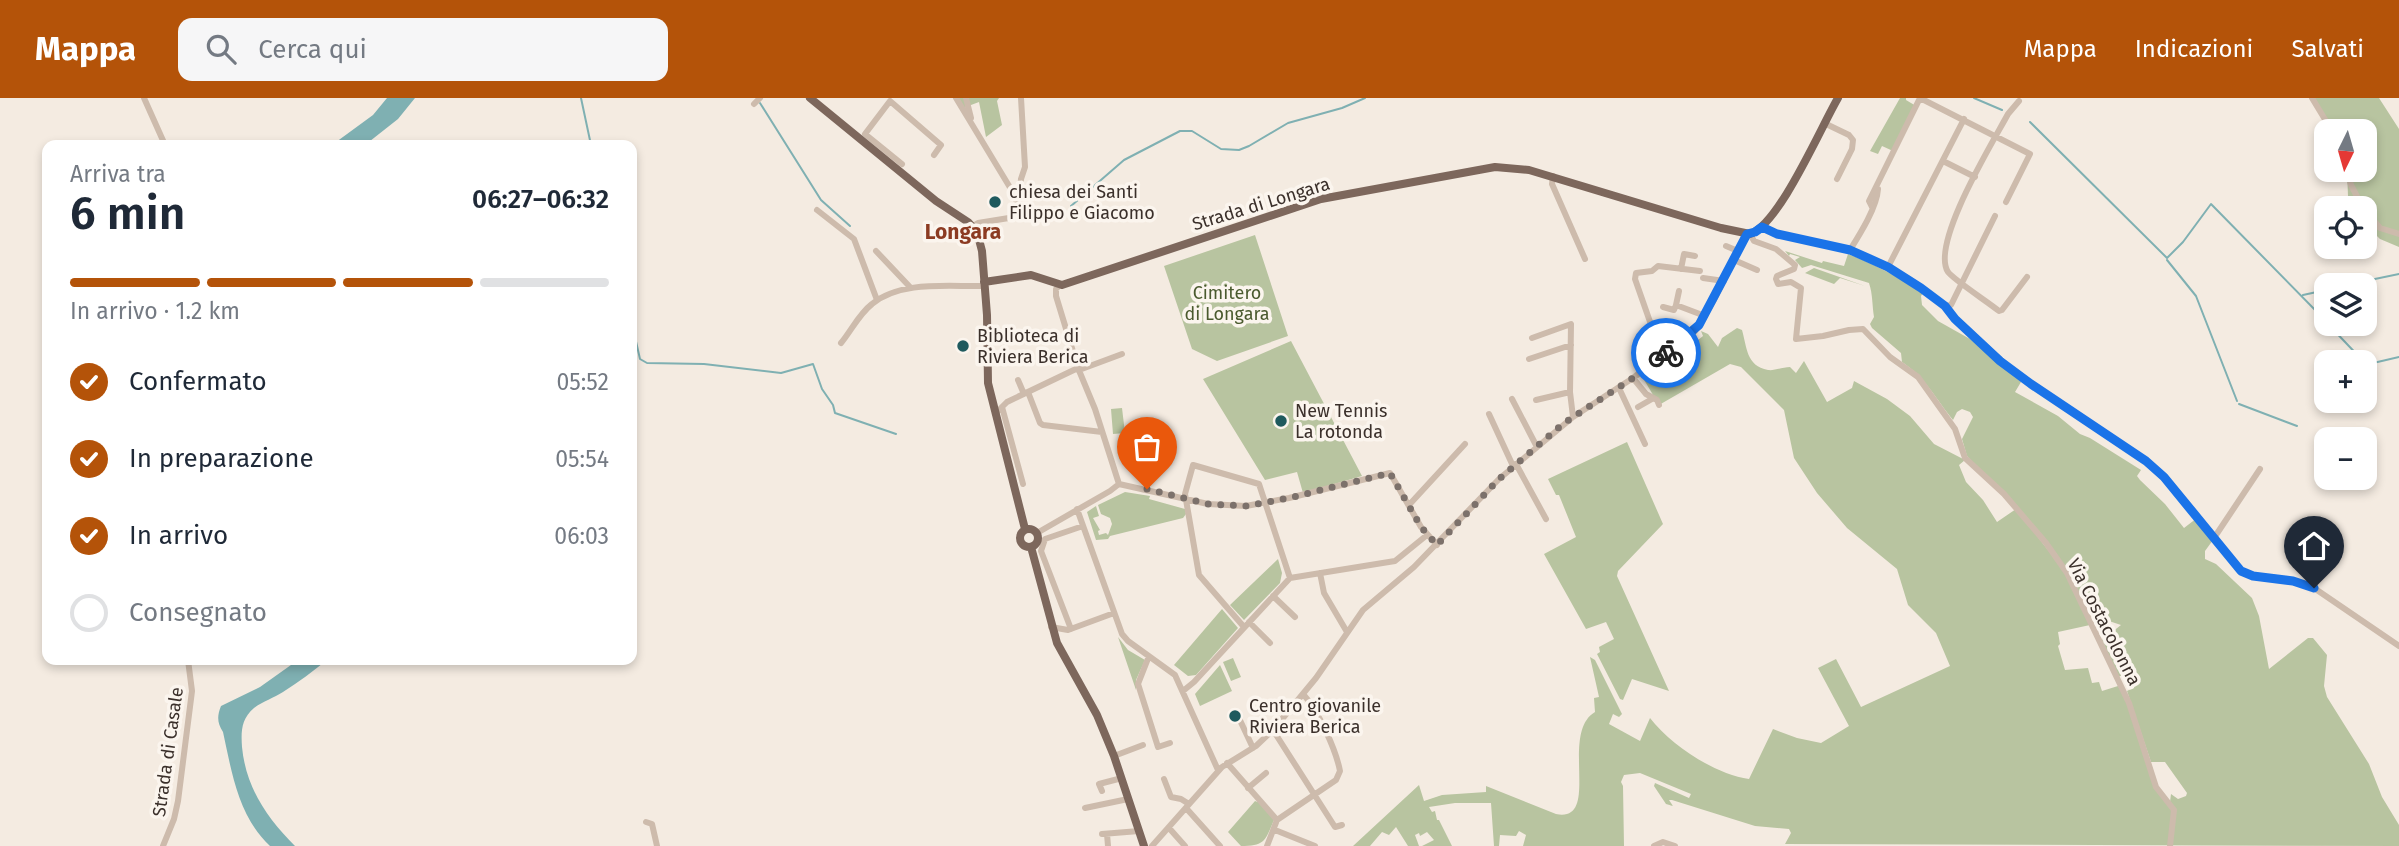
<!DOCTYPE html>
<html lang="it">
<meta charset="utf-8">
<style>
body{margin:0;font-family:"Fira Sans",sans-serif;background:#f6f6f7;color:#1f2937;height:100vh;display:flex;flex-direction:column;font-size:26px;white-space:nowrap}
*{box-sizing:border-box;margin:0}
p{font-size:23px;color:#747a83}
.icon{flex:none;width:38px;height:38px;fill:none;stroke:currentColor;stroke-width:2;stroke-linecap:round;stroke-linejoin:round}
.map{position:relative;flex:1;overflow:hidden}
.drawer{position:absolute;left:42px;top:42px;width:595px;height:525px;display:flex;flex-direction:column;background:#fff;border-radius:14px;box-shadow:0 4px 10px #0003}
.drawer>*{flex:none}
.needle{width:46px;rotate:185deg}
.tools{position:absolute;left:2314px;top:21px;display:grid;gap:14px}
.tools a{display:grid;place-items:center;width:63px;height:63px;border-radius:14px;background:#fff;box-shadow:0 4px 10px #0003;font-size:35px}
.pin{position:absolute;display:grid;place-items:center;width:60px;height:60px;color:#fff;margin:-72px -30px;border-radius:50% 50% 50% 0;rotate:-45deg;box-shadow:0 0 7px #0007}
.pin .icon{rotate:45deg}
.courier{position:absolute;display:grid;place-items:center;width:70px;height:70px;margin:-35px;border:5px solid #1a73e8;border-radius:50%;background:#fff;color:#222;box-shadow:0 2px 9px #0007}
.headline em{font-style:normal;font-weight:600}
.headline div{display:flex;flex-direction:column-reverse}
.headline{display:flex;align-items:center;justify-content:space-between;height:119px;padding:0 28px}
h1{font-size:46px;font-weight:600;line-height:52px}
.bar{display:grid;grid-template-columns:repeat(4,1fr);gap:10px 7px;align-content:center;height:84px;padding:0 28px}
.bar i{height:9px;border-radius:5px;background:#e0e1e3}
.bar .active{background:#b45309}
.bar p{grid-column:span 4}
ol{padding:0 28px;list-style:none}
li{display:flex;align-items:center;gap:21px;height:77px}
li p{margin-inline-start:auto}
li .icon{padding:7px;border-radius:50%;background:#b45309;color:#fff;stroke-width:4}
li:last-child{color:#747a83}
li i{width:38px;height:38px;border:4px solid #e0e1e3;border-radius:50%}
header{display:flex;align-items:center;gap:42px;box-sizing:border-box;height:98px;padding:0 35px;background:#b45309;color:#fff}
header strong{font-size:33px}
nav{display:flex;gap:38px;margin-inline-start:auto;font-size:24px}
.search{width:490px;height:63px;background:#f6f6f7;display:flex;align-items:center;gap:18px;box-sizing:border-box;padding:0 24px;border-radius:14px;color:#747a83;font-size:26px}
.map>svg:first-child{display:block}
.green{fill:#b8c4a0}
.water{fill:#7fb0b2}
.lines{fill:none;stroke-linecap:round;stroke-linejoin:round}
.stream{stroke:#7fb0b2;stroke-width:2}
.minor{stroke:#cdbbac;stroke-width:6}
.major{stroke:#7d675c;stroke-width:8}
.done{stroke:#7c716b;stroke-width:7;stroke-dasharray:0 12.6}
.route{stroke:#1a73e8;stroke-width:9}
.poi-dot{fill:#1f5a5e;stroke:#fbf5ee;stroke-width:2.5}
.labels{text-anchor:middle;stroke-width:7;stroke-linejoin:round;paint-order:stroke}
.poi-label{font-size:18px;fill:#3b302b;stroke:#fbf5ee;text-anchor:start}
.street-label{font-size:18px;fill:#3b302b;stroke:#fbf5ee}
.park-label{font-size:18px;fill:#4a5a2e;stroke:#fbf5ee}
.quarter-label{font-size:21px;font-weight:bold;fill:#8c3b22;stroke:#fbf5ee}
</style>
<header>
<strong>Mappa</strong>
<div class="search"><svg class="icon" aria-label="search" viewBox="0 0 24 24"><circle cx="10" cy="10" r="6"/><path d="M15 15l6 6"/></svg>Cerca qui</div>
<nav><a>Mappa</a><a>Indicazioni</a><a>Salvati</a></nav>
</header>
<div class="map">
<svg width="2399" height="748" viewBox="0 0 2399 748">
<rect width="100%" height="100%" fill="#f4ebe1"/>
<path class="green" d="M958,0h41l-2,3 5,24 -16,12 -7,-35 -16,6z
M1900,0h6v2l10,6 -23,45 -11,-5 -4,8 -8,-3z
M2312,0h67l20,31v118l-19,-8 -14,-14 -2,-17h-9l-7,-12 -1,-26h17v-39h-32z
M1255,137l33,101 -71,25 -25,-12 -28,-83z
M1785,153l37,12 1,-2 21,5 4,-12c26,10 49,22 75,39l-2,3 1,9 16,16 32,18 45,36 6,7 -6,10 43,24 22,18 10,4 51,32 -4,6 3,4 25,24 19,24 13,-10 16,22 -8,11v8l11,5 36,34 7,18 10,53 39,-31h5l14,17 -3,31 3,11 42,67 13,33 17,28v21l-614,-2 6,-11 -2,-4 -34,-3 -83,-26h-3l4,6 -7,-2 -12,-18 1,-3 34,15 2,-4 -51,-21 -16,2 -3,7 2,4 1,60h-101l3,-11 -7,-4 -3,5 -16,-1 -1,11h-5l-3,-43h-36l-26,4 3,5 3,-1 2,9h2l13,26h-30l12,-6 -7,-8 -7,4 -1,-3 -4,2 4,11h-11l-12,-19 -7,8 -7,-3 -12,14h-17l66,-61 5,16 18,-6 44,-3v-6l70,28c46,9 3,-81 39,-102l-1,-14 5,-1 -9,-40 5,3 27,54 -3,3 -6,-3 -4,10 31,17 10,-23c21,27 64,56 99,61l24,-50 24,9 24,5 28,-17 -31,-58 18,-9 25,48 89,-41 -14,-33 -28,-28 -11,-36 -50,-41 -30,-35 -23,-35 -10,-48 -43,-43 -11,-3 -71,41 -16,-27 52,-41 3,3 5,-4 -2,-5 7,3 10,13 4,-9 15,-10 5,2c5,17 4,36 26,40 6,1 15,-3 22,-3l6,6 8,-12 23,41 25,-14 2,-7 33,18 23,17 24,28 31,16 -6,5 7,17 17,18 14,22 19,-13 49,63 25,53 -32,7 2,12 -2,2 7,24 23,-2 4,15 7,-1 3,9 16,-5 9,15 24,76 19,25 1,-8 7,5 8,-3 1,-3 -22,-31h-14l-24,-71 4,-2 2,-5 -6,-11 -9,4 -16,-37 19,-15 -18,-6 -9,-14h-4l-4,-10 -6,-1 -24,-41 -89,-97 -5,-17 11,-22 -3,-5 -8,-3 -5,3 -4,8c-17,-21 -28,-43 -51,-58l-1,-9 -29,-25 -2,-4 4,-7c-2,-11 -1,-22 -5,-34l-58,-18 -9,3 -7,-8 5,-3 -10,-3 -1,2z
M1814,170l51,18 -25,-8 -6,6 -29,-11z
M1291,243l71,135 -59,17 -6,-21 -32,8 -62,-101z
M1122,310l3,25 -12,1 -2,-25z
M1627,344l36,82 -45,47 -1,5 52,115 -37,-12 -9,21 -3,-1 -23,-45 3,-2 -1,-5 15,-8 -8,-17 -20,7 -42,-75 32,-17 -17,-42h-3l-8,-16z
M1125,394l25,4 -1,3 36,10 1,5 -3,4 -73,18 -2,3 -12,1 -9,-28 9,-6 3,10 -6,2 7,12 -2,1 1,4 7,-2 2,2 4,-11 -2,-6 -9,-4 -3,-9z
M1278,461l4,14 -2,10 -36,37 -14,-15z
M1222,511l16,19 -42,47 -8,1 -14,-11z
M1118,539l10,13 17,10 -9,20v10z
M1233,560l8,19 -10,4 -8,-19z
M1220,567l12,26 -32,15 -5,-12z
M1255,703l5,2 14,17c-9,21 -9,26 -33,26l-13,-14z"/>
<path class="water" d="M387,0h28l-17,21 -33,26h-33l41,-30z
M298,562h29c-14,11 -28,22 -44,32 -9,6 -20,9 -29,16 -13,11 -13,24 -12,39 4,41 25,71 53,99h-25c-32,-30 -38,-73 -47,-114 -6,-9 -6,-16 -2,-26l39,-19z"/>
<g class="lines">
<path class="stream" d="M581,0l10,47
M1974,0l28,12
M760,5l61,97 29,26
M2030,24l137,136 16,-16 28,-38 111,113
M1071,108l53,-46 56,-29h12l29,18 18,1 10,-4 39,-23 54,-15 23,-10
M2167,162l29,36 41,105
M2346,187l53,-11
M2303,197l23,-5
M2325,222l1,1
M632,226l8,35 7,4 57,1 77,9 32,-9 9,25 11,16 2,8 61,21
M2328,226l36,38
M2364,264l5,2 30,-7
M2239,306l58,22"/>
<path class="minor" d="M144,0l21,47
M956,0l64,106 -2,11 -3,2 -37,6 -5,3
M966,0l5,20
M1920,0l110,56 -24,48
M2312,0l20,33
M2019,3l-11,13c-15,28 -78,130 -60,158 6,8 40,30 51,39l3,-1 25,-33
M754,6l6,-6
M1824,25l25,12 4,5 -1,9 -15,30
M1943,63l32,16
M902,66l-37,-30 25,-33 51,44 -7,10
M2347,72l4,15 12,23
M1553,78l-1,8 33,75
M1016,102l4,-7 1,-14 4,-12 -4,-69
M1872,109l-3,-6 51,-103
M2364,111l16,19 19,6
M817,112l37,29 23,61
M1762,129l15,7 73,16 59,29 36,27 10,13 57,51 134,91 27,26 68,84 12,5 40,5 21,7 85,58
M1750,136l4,7 22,8 19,16 -1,4 -17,7 -1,3 2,5 13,-2 10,6 -5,51 27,-3 26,-6 14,-1 27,28 28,20 37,52 10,29 39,36 42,49 21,30 62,130 27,84 18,23 -4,36
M1726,148l12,5
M1850,152c10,-16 27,-43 28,-61
M876,153l34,36
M1734,162l23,10
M1888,169l76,-148
M1681,171l3,-15 11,2
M1703,180l21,3
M1676,207l3,-14
M1945,208l6,-1 44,-89
M1663,209l11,3 2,-5 29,11
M988,240l36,3v-7
M1532,240l39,-14 -1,68 3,25
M841,245c10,-12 18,-29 31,-39 29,-24 77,-17 112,-18
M1662,258l-27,-77 1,-6 16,-2 6,-5 42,5
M1529,261l42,-14
M1079,272l43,-16
M1633,280l13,16 11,6 2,5
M1018,282l6,14
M1619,290l26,56
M1028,294l12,31 3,2 59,7
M1512,301l25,48
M1536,302l34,-8
M1002,309l21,77
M1638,309l14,-8
M995,316l12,-12 71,-34
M1489,316l24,52
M1516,366l30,55
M1119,386l89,20 38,2 43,-8 101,-25 31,54 16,18
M1409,407l56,-61
M1077,411l45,125 6,7 47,34 43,95
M1037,435l73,-42 9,-7 -24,-75 -17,-41 -22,-72v-7l3,-3
M2214,440l46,-69
M1320,475l4,20 23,39
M1273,498l22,21
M1249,524l21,21
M1051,529l17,3 46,-17
M1244,529l-45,-52 -14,-81 8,-29 66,19 31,94 105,-17 32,-26
M1071,531l-30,-78 4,-12 38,-13
M1149,558l-11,28 20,63 12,-4
M1183,593l11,-9 96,-104
M1238,618l15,32
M1273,632l62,97 7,-2
M1114,658l29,-11
M1227,665l50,57 -10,26
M1164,681l7,18 10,2 8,5
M1248,690l18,-15
M1102,693l-3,-7 23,-6
M1085,710l43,-9
M1186,710l34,38
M1277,722l59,-40 4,-9c-4,-21 -22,-61 -37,-77
M646,724l6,2 5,22
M1169,730l16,18
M1275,732l40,16
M1102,736l37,-3
M1107,736l1,12
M163,748l11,-27 4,-18 14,-110 -4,-31
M1152,748l70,-79 34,-21 17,-16 43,-52 47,-68 51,-43 85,-88 74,-62 60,-39 62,-47 19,-31 33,-66
M1654,748l9,-4 12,4"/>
<path class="major" d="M810,0l126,103 32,21 9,10 5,19 5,64 1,68 37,146
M984,184l47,-7 31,10 259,-86 174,-32 34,3 192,58 29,6c29,-9 71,-107 88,-136
M1020 440a9 9 0 1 1 18 0a9 9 0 1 1-18 0Z
M1031,449l26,96 40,72 17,41 30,90"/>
</g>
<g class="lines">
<path class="done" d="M1147,391l61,15 38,2 43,-8 101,-25 31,54 16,18 62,-66 65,-56 69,-45 33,-25"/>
<path class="route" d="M1666,255l33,-28 48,-91 8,-2 7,-5 15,7 73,16 38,17 33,21 24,18 10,13 45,42 31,23 115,77 18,16 77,94 12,5 40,5 21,7"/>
</g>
<g class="poi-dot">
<circle cx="995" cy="104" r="7"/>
<circle cx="963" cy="248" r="7"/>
<circle cx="1281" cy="323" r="7"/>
<circle cx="1235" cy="618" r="7"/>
</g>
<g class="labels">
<g class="poi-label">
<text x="1009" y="100">chiesa dei Santi<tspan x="1009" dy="21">Filippo e Giacomo</tspan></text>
<text x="977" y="244">Biblioteca di<tspan x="977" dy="21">Riviera Berica</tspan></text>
<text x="1295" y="319">New Tennis<tspan x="1295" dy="21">La rotonda</tspan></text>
<text x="1249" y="614">Centro giovanile<tspan x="1249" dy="21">Riviera Berica</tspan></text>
</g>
<g class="street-label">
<text transform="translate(1261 106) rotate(-17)" y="6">Strada di Longara</text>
<text transform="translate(2104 524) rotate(63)" y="6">Via Costacolonna</text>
<text transform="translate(168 654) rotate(-82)" y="6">Strada di Casale</text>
</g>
<g class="park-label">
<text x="1227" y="201">Cimitero<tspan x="1227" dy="21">di Longara</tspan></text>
</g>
<g class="quarter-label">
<text x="963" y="141">Longara</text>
</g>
</g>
</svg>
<div class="tools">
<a><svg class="needle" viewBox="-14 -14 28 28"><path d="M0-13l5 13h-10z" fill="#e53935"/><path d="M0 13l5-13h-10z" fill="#747a83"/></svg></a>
<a><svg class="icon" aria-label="locate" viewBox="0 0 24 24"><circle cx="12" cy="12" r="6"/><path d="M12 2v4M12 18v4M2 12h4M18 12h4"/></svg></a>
<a><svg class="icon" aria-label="layers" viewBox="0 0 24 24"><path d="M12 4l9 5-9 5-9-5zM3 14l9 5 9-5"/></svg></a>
<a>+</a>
<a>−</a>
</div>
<div class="pin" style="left:1147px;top:391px;background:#ea580c"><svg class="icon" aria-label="bag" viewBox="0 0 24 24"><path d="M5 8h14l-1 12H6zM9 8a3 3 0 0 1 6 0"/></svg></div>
<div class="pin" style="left:2314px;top:490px;background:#1f2937"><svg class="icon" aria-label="home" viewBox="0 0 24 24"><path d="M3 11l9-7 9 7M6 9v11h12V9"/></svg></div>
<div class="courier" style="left:1666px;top:255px"><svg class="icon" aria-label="bike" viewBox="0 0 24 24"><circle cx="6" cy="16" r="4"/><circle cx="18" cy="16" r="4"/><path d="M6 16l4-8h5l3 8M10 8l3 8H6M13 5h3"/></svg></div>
<section class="drawer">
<div class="headline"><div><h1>6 min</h1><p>Arriva tra</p></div><em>06:27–06:32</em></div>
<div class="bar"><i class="active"></i><i class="active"></i><i class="active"></i><i></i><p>In arrivo · 1.2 km</p></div>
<ol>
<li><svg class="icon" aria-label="check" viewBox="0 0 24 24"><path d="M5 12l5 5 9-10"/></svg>Confermato<p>05:52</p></li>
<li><svg class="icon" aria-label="check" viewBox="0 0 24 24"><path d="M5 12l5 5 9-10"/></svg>In preparazione<p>05:54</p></li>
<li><svg class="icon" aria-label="check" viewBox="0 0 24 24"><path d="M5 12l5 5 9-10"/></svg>In arrivo<p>06:03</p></li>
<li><i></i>Consegnato</li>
</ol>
</section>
</div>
